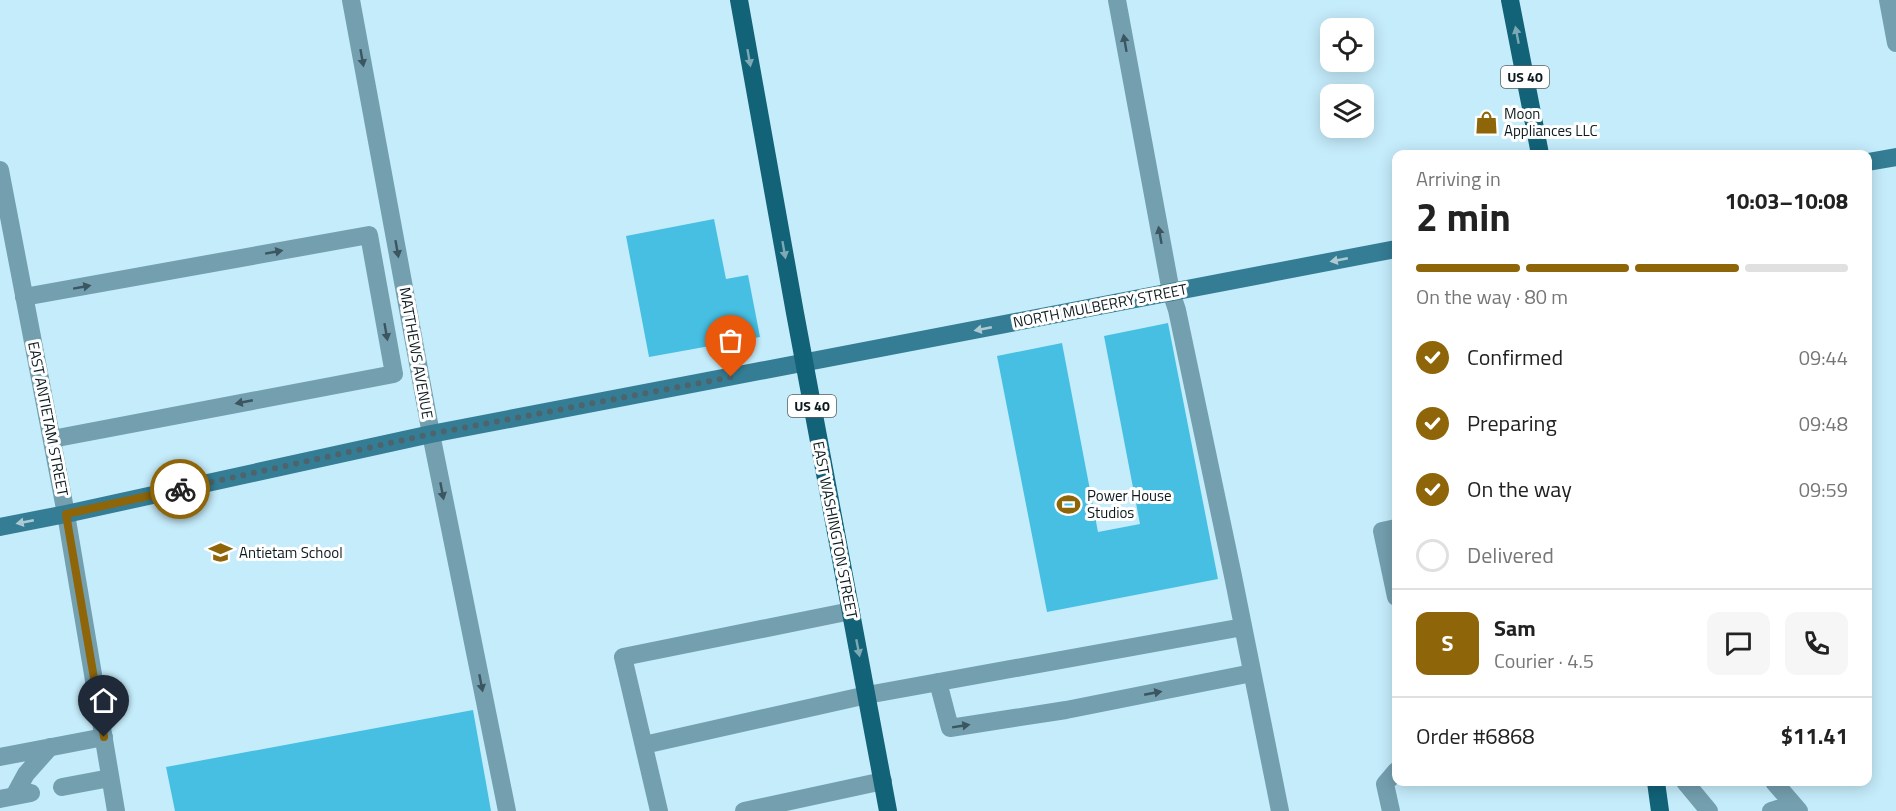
<!DOCTYPE html>
<meta charset="utf-8">
<style>
body{margin:0;font-family:"Titillium Web",sans-serif;background:#f6f6f6;color:#222;height:100vh;display:flex;flex-direction:column;font-size:22px;white-space:nowrap}
*{box-sizing:border-box;margin:0}
p{font-size:20px;color:#767676}
.icon{flex:none;width:33px;height:33px;fill:none;stroke:currentColor;stroke-width:2;stroke-linecap:round;stroke-linejoin:round}
.map{position:relative;flex:1;overflow:hidden}
.details{position:absolute;left:1392px;top:150px;width:480px;height:636px;display:flex;flex-direction:column;background:#fff;border-radius:12px;box-shadow:0 3px 15px #0003}
.details>*{flex:none}
.buttons{position:absolute;left:1320px;top:18px;display:grid;gap:12px}
.buttons a{display:grid;place-items:center;width:54px;height:54px;border-radius:12px;background:#fff;box-shadow:0 3px 15px #0003;font-size:30px}
.pin{position:absolute;display:grid;place-items:center;width:51px;height:51px;color:#fff;margin:-62px -26px;border-radius:50% 50% 50% 0;rotate:-45deg;box-shadow:0 0 6px #0007}
.pin .icon{rotate:45deg}
.courier{position:absolute;display:grid;place-items:center;width:60px;height:60px;margin:-30px;border:4px solid #8e6509;border-radius:50%;background:#fff;color:#222;box-shadow:0 2px 8px #0007}
.head em{font-style:normal;font-weight:700}
.head div{display:flex;flex-direction:column-reverse}
.head{display:flex;align-items:center;justify-content:space-between;height:102px;padding:0 24px}
h1{font-size:39px;font-weight:700;line-height:45px}
.bar{display:grid;grid-template-columns:repeat(4,1fr);gap:9px 6px;align-content:center;height:72px;padding:0 24px}
.bar i{height:8px;border-radius:4px;background:#e0e0e0}
.bar .active{background:#8e6509}
.bar p{grid-column:span 4}
.line{display:flex;align-items:center;gap:15px;padding:0 24px;border-top:2px solid #e0e0e0}
.line div{flex:1}
.round{display:grid;place-items:center;flex:none;width:63px;height:63px;border-radius:12px;background:#f6f6f6}
ol{padding:0 24px;list-style:none}
li{display:flex;align-items:center;gap:18px;height:66px}
li p{margin-inline-start:auto}
li .icon{padding:6px;border-radius:50%;background:#8e6509;color:#fff;stroke-width:4}
li:last-child{color:#767676}
li i{width:33px;height:33px;border:3px solid #e0e0e0;border-radius:50%}
.map>svg:first-child{display:block}
.building{fill:#46bfe3}
.lines{fill:none;stroke-linecap:round;stroke-linejoin:round}
.lane{stroke:#749faf;stroke-width:18}
.street{stroke:#749faf;stroke-width:18}
.secondary{stroke:#347d94;stroke-width:18}
.primary{stroke:#126278;stroke-width:18}
.oneway{fill:#7da9b5}
.oneway2{fill:#3b5660}
.oneway3{fill:#aecbd4}
.done{stroke:#4d646c;stroke-width:6;stroke-dasharray:0 10.8}
.route{stroke:#8e6509;stroke-width:8}
.labels{text-anchor:middle;stroke-width:6;stroke-linejoin:round;paint-order:stroke}
.shield{fill:#fff;stroke:#555f62;stroke-width:1.5}
.shield-label{font-size:14px;font-weight:bold;fill:#0c1a1f}
.poi-label{font-size:15px;fill:#0c1a1f;stroke:#fff;text-anchor:start}
.street-label{font-size:15px;fill:#0c1a1f;stroke:#fff}
</style>
<div class="map">
<svg width="1896" height="811" viewBox="0 0 1896 811">
<rect width="100%" height="100%" fill="#c5ecfb"/>
<path class="building" d="M714,219l12,60 22,-4 12,62 -111,20 -23,-121z
M1168,323l50,256 -171,33 -50,-256 65,-13 36,189 42,-8 -36,-188z
M473,710l18,101h-316l-9,-44z"/>
<g class="lines">
<path class="lane" d="M351,0l80,434 76,377
M1117,0l54,292 6,18 56,266 47,235
M1888,0l8,43
M24,297l345,-62 25,139 -342,65
M1396,528l-14,3 14,66
M938,682l12,46 116,-18 186,-37
M644,745l223,-50 376,-68
M0,757l104,-20
M1774,782l25,29
M62,787l48,-9
M14,796l12,-22 24,-27
M0,799l31,-6
M659,811l-36,-154 228,-46
M744,811l139,-30
M1391,811l-6,-27 11,-13
M1771,811l22,-7"/>
<path class="street" d="M0,170l66,344 50,297
M1685,782l24,29"/>
<path class="secondary" d="M1868,162l28,-5
M0,527l66,-13 365,-80 965,-185"/>
<path class="primary" d="M739,0l56,313 93,498
M1510,0l30,154
M1656,782l4,29"/>
</g>
<defs><path id="oneway-solid" d="M-6-.8H1V-3.2L6.5 0L1 3.2V.8H-6Z" transform="scale(1.5)"/></defs>
<g class="oneway">
<use href="#oneway-solid" transform="translate(1517 35) rotate(-101)"/>
<use href="#oneway-solid" transform="translate(749 58) rotate(80)"/>
<use href="#oneway-solid" transform="translate(784 250) rotate(80)"/>
<use href="#oneway-solid" transform="translate(858 648) rotate(79)"/>
</g>
<g class="oneway2">
<use href="#oneway-solid" transform="translate(1125 43) rotate(-100)"/>
<use href="#oneway-solid" transform="translate(362 58) rotate(80)"/>
<use href="#oneway-solid" transform="translate(1160 235) rotate(-100)"/>
<use href="#oneway-solid" transform="translate(397 249) rotate(80)"/>
<use href="#oneway-solid" transform="translate(274 252) rotate(-10)"/>
<use href="#oneway-solid" transform="translate(82 287) rotate(-10)"/>
<use href="#oneway-solid" transform="translate(386 332) rotate(80)"/>
<use href="#oneway-solid" transform="translate(244 402) rotate(169)"/>
<use href="#oneway-solid" transform="translate(442 491) rotate(79)"/>
<use href="#oneway-solid" transform="translate(481 683) rotate(79)"/>
<use href="#oneway-solid" transform="translate(1153 693) rotate(-11)"/>
<use href="#oneway-solid" transform="translate(961 726) rotate(-9)"/>
</g>
<g class="oneway3">
<use href="#oneway-solid" transform="translate(1339 260) rotate(169)"/>
<use href="#oneway-solid" transform="translate(983 329) rotate(169)"/>
<use href="#oneway-solid" transform="translate(25 522) rotate(169)"/>
</g>
<g class="lines">
<path class="done" d="M180,489l251,-55 300,-57"/>
<path class="route" d="M104,737l-38,-223 114,-25"/>
</g>
<defs>
<symbol id="shop-bare" viewBox="-9 -9 18 18"><path d="M-5-2.5h2.3a2.7 3.5 0 0 1 5.4 0H5L5.5 6h-11ZM-1.5-2.5h3a1.5 2.3 0 0 0-3 0Z" fill="#8e6509" stroke="#fff" stroke-width="2.5" paint-order="stroke"/></symbol>
<symbol id="stadium-bare" viewBox="-9 -9 18 18"><path d="M0-5a6.5 5 0 1 0 0 10a6.5 5 0 1 0 0-10ZM-3.5-1.8h7v3.6h-7Z" fill="#8e6509" stroke="#fff" stroke-width="2.5" paint-order="stroke"/></symbol>
<symbol id="school-bare" viewBox="-9 -9 18 18"><path d="M0-5L7-2L0 1L-7-2ZM-4 1L0 2.5L4 1V4Q0 6-4 4Z" fill="#8e6509" stroke="#fff" stroke-width="2.5" paint-order="stroke"/></symbol>
</defs>
<g fill-rule="evenodd">
<use href="#shop-bare" x="1470" y="106" width="33" height="33"/>
<use href="#stadium-bare" x="1052" y="488" width="33" height="33"/>
<use href="#school-bare" x="204" y="536" width="33" height="33"/>
</g>
<g class="labels">
<g class="shield">
<rect x="1501" y="66" width="48" height="22" rx="4.5"/>
<rect x="788" y="395" width="48" height="22" rx="4.5"/>
</g>
<g class="shield-label">
<text x="1525" y="82">US 40</text>
<text x="812" y="411">US 40</text>
</g>
<g class="poi-label">
<text x="1504" y="119">Moon<tspan x="1504" dy="17">Appliances LLC</tspan></text>
<text x="1087" y="501">Power House<tspan x="1087" dy="17">Studios</tspan></text>
<text x="239" y="558">Antietam School</text>
</g>
<g class="street-label">
<text transform="translate(1100 306) rotate(-11)" y="5">NORTH MULBERRY STREET</text>
<text transform="translate(416 353) rotate(80)" y="5">MATTHEWS AVENUE</text>
<text transform="translate(48 419) rotate(79)" y="5">EAST ANTIETAM STREET</text>
<text transform="translate(835 530) rotate(79)" y="5">EAST WASHINGTON STREET</text>
</g>
</g>
</svg>
<div class="buttons">
<a><svg class="icon" aria-label="locate" viewBox="0 0 24 24"><circle cx="12" cy="12" r="6"/><path d="M12 2v4M12 18v4M2 12h4M18 12h4"/></svg></a>
<a><svg class="icon" aria-label="layers" viewBox="0 0 24 24"><path d="M12 4l9 5-9 5-9-5zM3 14l9 5 9-5"/></svg></a>
</div>
<div class="pin" style="left:731px;top:377px;background:#ea580c"><svg class="icon" aria-label="bag" viewBox="0 0 24 24"><path d="M5 8h14l-1 12H6zM9 8a3 3 0 0 1 6 0"/></svg></div>
<div class="pin" style="left:104px;top:737px;background:#1f2937"><svg class="icon" aria-label="home" viewBox="0 0 24 24"><path d="M3 11l9-7 9 7M6 9v11h12V9"/></svg></div>
<div class="courier" style="left:180px;top:489px"><svg class="icon" aria-label="bike" viewBox="0 0 24 24"><circle cx="6" cy="16" r="4"/><circle cx="18" cy="16" r="4"/><path d="M6 16l4-8h5l3 8M10 8l3 8H6M13 5h3"/></svg></div>
<section class="details">
<div class="head"><div><h1>2 min</h1><p>Arriving in</p></div><em>10:03–10:08</em></div>
<div class="bar"><i class="active"></i><i class="active"></i><i class="active"></i><i></i><p>On the way · 80 m</p></div>
<ol>
<li><svg class="icon" aria-label="check" viewBox="0 0 24 24"><path d="M5 12l5 5 9-10"/></svg>Confirmed<p>09:44</p></li>
<li><svg class="icon" aria-label="check" viewBox="0 0 24 24"><path d="M5 12l5 5 9-10"/></svg>Preparing<p>09:48</p></li>
<li><svg class="icon" aria-label="check" viewBox="0 0 24 24"><path d="M5 12l5 5 9-10"/></svg>On the way<p>09:59</p></li>
<li><i></i>Delivered</li>
</ol>
<div class="line" style="height:108px"><b class="round" style="background:#8e6509;color:#fff">S</b><div><b>Sam</b><p>Courier · 4.5</p></div><a class="round"><svg class="icon" aria-label="chat" viewBox="0 0 24 24"><path d="M4 5h16v11H9l-5 4z"/></svg></a><a class="round"><svg class="icon" aria-label="phone" viewBox="0 0 24 24"><path d="M5 4h4l2 5-3 2q2 4 5 5l2-3 5 2v4C11 20 4 13 5 4z"/></svg></a></div>
<div class="line" style="height:78px"><div>Order #6868</div><b>$11.41</b></div>
</section>
</div>
